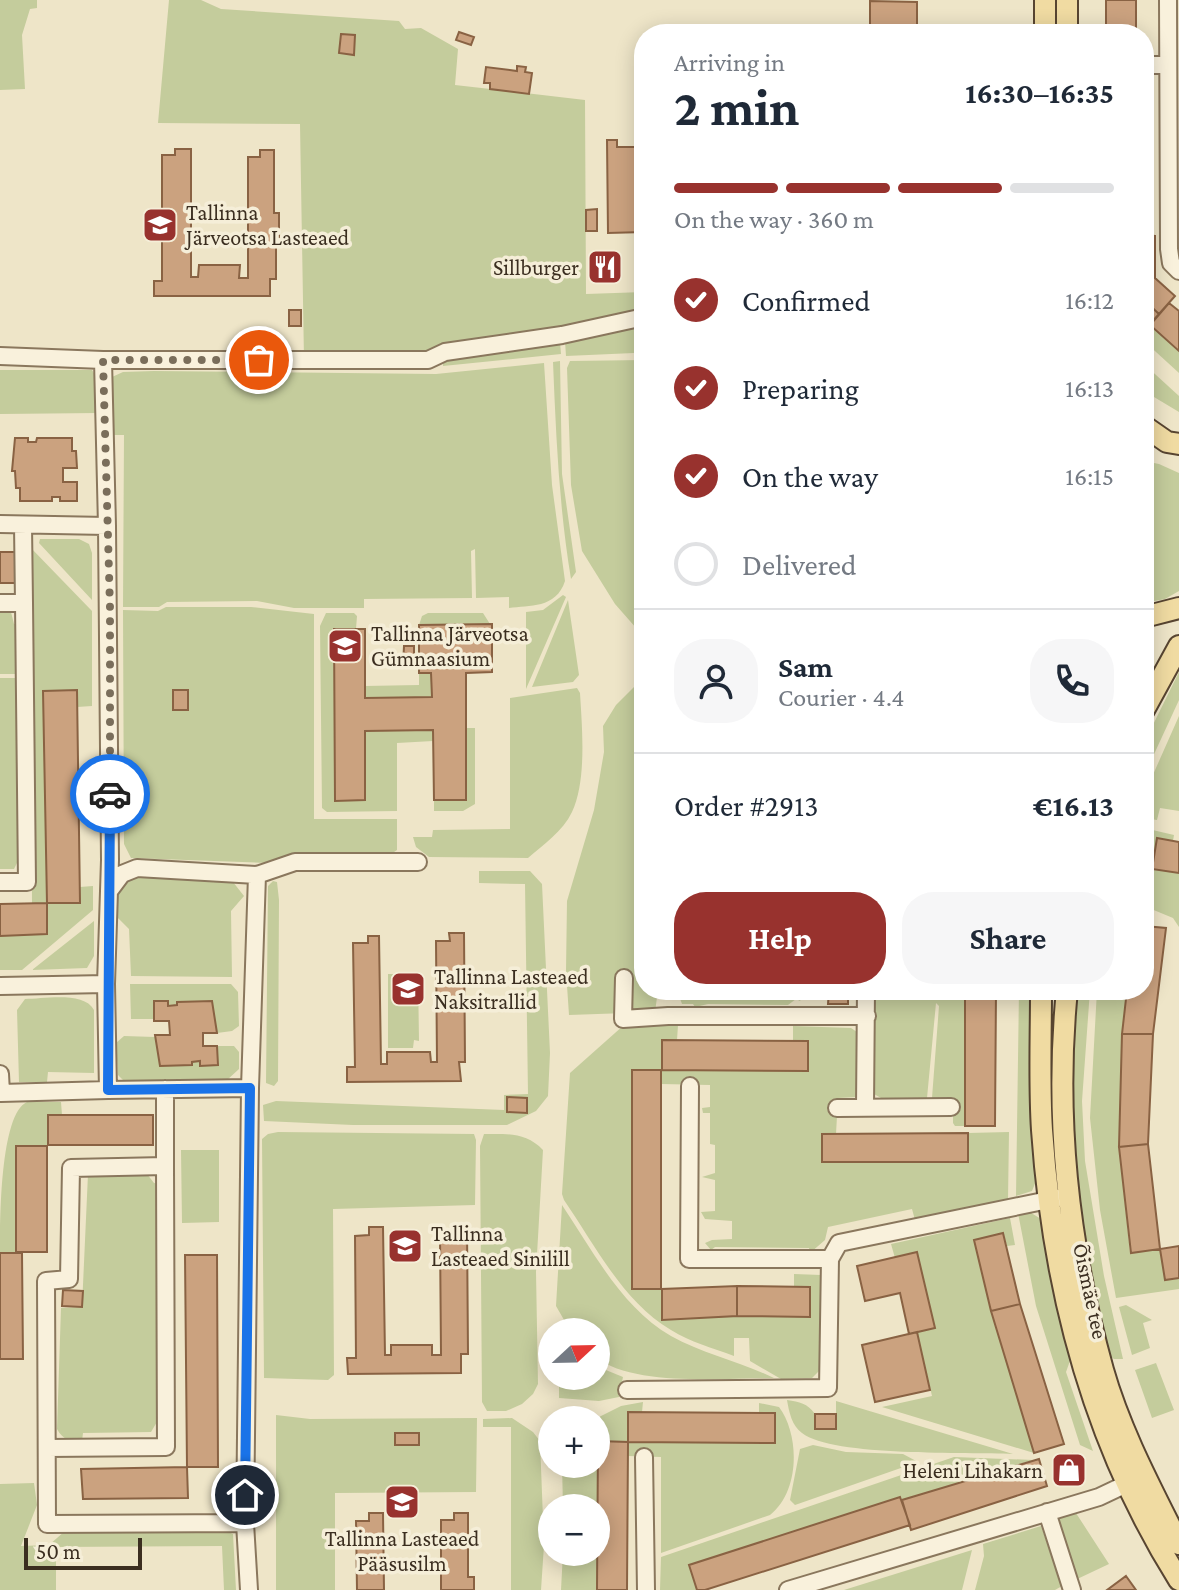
<!DOCTYPE html>
<meta charset="utf-8">
<style>
body{margin:0;font-family:"Crimson Pro",serif;background:#f6f6f7;color:#1f2937;height:100vh;display:flex;flex-direction:column;font-size:30px;white-space:nowrap}
*{box-sizing:border-box;margin:0}
p{font-size:26px;color:#747a83}
.icon{flex:none;width:44px;height:44px;fill:none;stroke:currentColor;stroke-width:2;stroke-linecap:round;stroke-linejoin:round}
.map{position:relative;flex:1;overflow:hidden}
.sheet{position:absolute;left:634px;top:24px;width:520px;height:976px;display:flex;flex-direction:column;background:#fff;border-radius:32px;box-shadow:0 4px 20px #0003}
.sheet>*{flex:none}
.needle{width:52px;rotate:68deg}
.controls{position:absolute;left:538px;top:1318px;display:grid;gap:16px}
.controls a{display:grid;place-items:center;width:72px;height:72px;border-radius:50%;background:#fff;box-shadow:0 4px 20px #0003;font-size:40px}
.scale{position:absolute;left:24px;bottom:20px;width:118px;box-sizing:border-box;padding-left:8px;border:4px solid #3b2e20;border-top:0;font-size:22px;line-height:28px;white-space:nowrap;color:#3b2e20;-webkit-text-stroke:6px #f5eed8;paint-order:stroke}
.pin{position:absolute;display:grid;place-items:center;width:68px;height:68px;color:#fff;margin:-34px;border:4px solid #fff;border-radius:50%;box-shadow:0 2px 8px #0007}
.courier{position:absolute;display:grid;place-items:center;width:80px;height:80px;margin:-40px;border:6px solid #1a73e8;border-radius:50%;background:#fff;color:#222;box-shadow:0 2px 10px #0007}
.head em{font-style:normal;font-weight:700}
.head div{display:flex;flex-direction:column-reverse}
.head{display:flex;align-items:center;justify-content:space-between;height:136px;padding:0 40px}
h1{font-size:52px;font-weight:700;line-height:60px}
.bar{display:grid;grid-template-columns:repeat(4,1fr);gap:12px 8px;align-content:center;height:96px;padding:0 40px}
.bar i{height:10px;border-radius:6px;background:#e0e1e3}
.bar .active{background:#98322e}
.bar p{grid-column:span 4}
.line{display:flex;align-items:center;gap:20px;padding:0 40px;border-top:2px solid #e0e1e3}
.line div{flex:1}
.round{display:grid;place-items:center;flex:none;width:84px;height:84px;border-radius:32px;background:#f6f6f7}
ol{padding:0 40px;list-style:none}
li{display:flex;align-items:center;gap:24px;height:88px}
li p{margin-inline-start:auto}
li .icon{padding:8px;border-radius:50%;background:#98322e;color:#fff;stroke-width:4}
li:last-child{color:#747a83}
li i{width:44px;height:44px;border:4px solid #e0e1e3;border-radius:50%}
.primary-button{display:flex;gap:16px;margin-top:auto;padding:16px 40px}
.primary-button a{flex:1;height:92px;border-radius:32px;background:#98322e;color:#fff;font-size:32px;font-weight:700;line-height:92px;text-align:center}
.primary-button a+a{background:#f6f6f7;color:#1f2937}
.map>svg:first-child{display:block}
.green{fill:#c4cc9c}
.building{fill:#cba27f;stroke:#896243;stroke-width:2}
.lines{fill:none;stroke-linecap:round;stroke-linejoin:round}
.minor-casing{stroke:#8a775d;stroke-width:20}
.major-casing{stroke:#584531;stroke-width:24}
.minor{stroke:#f9f1dc;stroke-width:16}
.major{stroke:#f0dba2;stroke-width:20}
.done{stroke:#7a6e5b;stroke-width:8;stroke-dasharray:0 14.4}
.route{stroke:#1a73e8;stroke-width:10}
.labels{text-anchor:middle;stroke-width:7;stroke-linejoin:round;paint-order:stroke}
.poi-label{font-size:22px;fill:#3b2e20;stroke:#f5eed8;text-anchor:start}
.street-label{font-size:22px;fill:#3b2e20;stroke:#f5eed8}
</style>
<div class="map">
<svg width="1179" height="1590" viewBox="0 0 1179 1590">
<rect width="100%" height="100%" fill="#eee5c8"/>
<path class="green" d="M0,0h37v8l-7,1 -8,26 3,54 -25,1z
M169,0h32l20,9 178,12 6,8 16,-1 37,21 -3,36 130,15 1,194 58,-2v25l-199,35 -141,7 -4,-235 -142,-1z
M644,325l-10,28 -68,3 -1,-15z
M1150,325l29,26v22l-35,-32v-10z
M560,342l1,12 -118,12v-7z
M644,360v277l-29,-33 -33,-53 -11,-66 -4,-117 3,-7z
M560,361l2,113 14,98 -5,7c-12,-72 -15,-144 -18,-217z
M544,363l8,122 13,96c-9,28 -36,24 -56,27v-11l-33,1 -1,-49 -4,2 1,47 -108,1v9h-70l-37,-7 -90,1 -8,5h-36l1,-172h-11l-1,-58 11,-5 31,-1 282,3z
M1144,364l35,32v16l-35,-21z
M0,370h92l6,10v33l-98,1z
M1144,461l15,3 20,9v118l-14,8 -21,4z
M40,539h39l10,5 3,9v47l-53,-57z
M30,547l62,64v95l-15,1 -1,-17 -33,1 4,212h33v-16l13,-1v24l-71,60h-22v-34l47,-2v-30h-15z
M563,595l3,2 -40,92v-77l17,-2z
M568,600l11,75 -6,7 -41,5z
M0,607l11,5 3,12h7l1,50h-22z
M166,607h85l63,7v205h83v31l-9,6 -120,7 -137,-5 -7,-14 -1,-234 35,1z
M326,613h28l3,3 -1,13h-22l1,171h30v-69l68,-1v11l-36,2v68l-70,1 -5,-4 -2,-182z
M428,613h55l7,11 -71,1 3,-9z
M1179,672v28l-35,76v-33z
M419,673h12l1,24 -67,1v-12l54,-1z
M644,677v313h14l-3,22 -86,3 -3,-44 1,-70 27,-91 10,-58 -1,-26 13,-21z
M0,678h22l2,171 -10,20h-14z
M577,688l3,5c2,34 7,87 -8,119 -9,19 -29,33 -44,46l-99,-1 -13,-10 -3,-10h19l1,-7 77,-1v-131z
M1179,716v95l-19,-3 -3,12 -13,-2v-23z
M467,728h8v76l-12,7h-29v-11h32z
M1144,828l30,7 -1,6 -16,-2 -5,30 27,4v54l-6,-9 -29,-12z
M479,871h51l12,13 8,169 -2,43 -12,15 -29,14h-154l-89,-4 -1,-16 13,-4 228,9v-15l24,-1 -3,-210 -46,-1z
M144,875l78,3 11,4 11,14 -13,15 1,66 -101,-1 -2,-47 -14,-14c1,-22 6,-35 29,-40z
M273,881l4,1 2,18 -1,181 -4,5 -8,-3 2,-197z
M94,921v35l-7,12 -55,2z
M388,974h30l1,67 -5,-1 -1,8h-25z
M130,984h101l7,8 1,34 -7,5 -15,2 -5,-32 -35,1v3l-9,1v-5l-14,18h-23z
M677,990h129l-6,11 -4,-2 -8,6 -80,-1 -13,3 -2,-3h-11z
M875,990h90v136h-10l-2,-3v-25h-21l7,-92 -3,-3 -9,95h-46l-7,-4z
M1019,990h12l5,191 -4,10 -16,5z
M1077,990h13l-8,111 3,60 19,115 19,83h-9l-7,-5 -31,-150 -7,-131z
M1097,990h30l-5,44 -3,113 11,105 30,-3 5,30 14,-1v11l-63,9 -16,-88 -10,-92z
M25,999c19,0 59,-8 69,11v63l-46,-1 -1,10h-28l-2,-72z
M624,1025h54l-1,15 -15,1 -1,29h-29v219l178,-2h-16v-13l27,1 4,6 -2,86 -11,11 -31,1 -31,-18 -1,-23h-15v18c-21,-8 -44,-14 -63,-26 -48,-28 -76,-85 -107,-130l-2,-6 8,-121z
M793,1026l58,2 6,4 5,15 -5,1v49l-19,1 -2,36h-14l1,28h144l1,-29 41,-1 -1,67 -93,21 -3,-11 -84,18 -3,13 -15,13 -1,-5 -94,-1 -4,3 -6,-7 7,-3 20,-1v-18l-27,-2 -4,-7 14,-1v-31l-13,-3 13,-4v-28l-5,-1v-31h-7l-1,-5 8,-1v-22l-49,-1 1,-14 145,1 1,-30h-15z
M124,1036l31,1 5,29 32,-1v-3l8,-1 1,5 16,-1v-19h17l5,6v17l-12,11 -103,1 -6,-6 -2,-32z
M27,1102h34l1,13 -14,1 -1,30 -31,1v105l-16,1c0,-33 0,-139 27,-151z
M278,1132l196,2 2,6 -1,65 -142,4 1,166 -6,5 -64,-2 -2,-239 6,-5z
M484,1134c22,0 42,-2 59,16l-7,122 2,112 -5,10 -11,10 -16,7h-19l-5,-9 -2,-256z
M181,1150h38v72l-37,1z
M88,1174h59l7,9 8,1 2,226 -13,22 -68,1 -1,8c-12,0 -19,-1 -25,-12l4,-121 21,-1z
M562,1205c31,46 59,102 109,131 32,18 70,26 103,42 -48,0 -142,9 -178,-21v-25h-25l-15,-26z
M1028,1211l13,8 30,139 -5,14 27,79 -13,-6 -44,-139 -18,-93z
M1010,1218l5,27 -8,1 -4,-13 -29,7 17,71 43,142 -152,-46 50,-11 -15,-64 18,-5 -18,-74 -22,5 -4,-14z
M1126,1305l26,15 -9,3 7,25 -18,7 -13,-48z
M1156,1363l18,47 -22,8 -17,-48z
M596,1366l27,11 -4,20 -20,4 -40,-3v-22h37z
M787,1400c13,2 20,3 28,14v14l21,1v-28l177,53c-44,-2 -180,3 -211,-21 -10,-7 -13,-21 -15,-33z
M643,1402l-1,10h-14v30l147,-29h-16v-10l20,4c21,28 21,85 -9,108l-109,38v-96l-33,-1 -1,-14 -29,-1 -1,149h-36l2,-38h33v-44h-33l-1,-44h34v-44h-3l28,-14z
M276,1415l34,4 167,-1 -1,74 -141,1v97h-59z
M512,1418l21,14 7,9 4,104 -3,45h-30v-163h-28v-8z
M813,1445l33,7 57,2 15,8 -123,43 -5,-5 10,-51z
M954,1457l79,3 -131,40 -2,-3 -211,68 8,25h-37l1,-33z
M34,1483l3,22 -16,41 28,-1 16,-14 158,-1 10,4 3,56h-12l-2,-44 -166,1v43h-56v-106z
M1074,1510l35,54 -36,17 -20,-65z
M1041,1526l21,60 -7,4h-80l9,-34 -1,-12z
M972,1550l-10,40h-118z"/>
<path class="building" d="M1106,0h30v34h-30z
M870,1l47,1v32h-74v-7h27z
M674,27h46v7h-46z
M783,28h25v6h-25z
M459,32l15,5 -3,8 -15,-5z
M341,34l14,1 -1,20 -15,-2z
M640,52h4v43h-4z
M517,66l9,1 -1,5 7,1 -3,21 -39,-5v-6h-6l2,-16 31,4z
M607,140h10v7h27v85l-36,1z
M175,149h16v128h7l1,-12h41l-1,13h9v-121h12v-7h14v63h5v27h-3v39h-6v17h-116v-15h8v-126h13z
M1144,162h2v73h-2z
M597,209v22h-11v-21z
M1144,235l11,1v42l20,18 -16,18 -15,-14z
M1144,300l15,14 -15,17z
M1169,303l10,8v40l-29,-26z
M289,310h12v16h-12z
M15,438h13v4h8l1,-4h35v13h4l1,17h-14v14h14v19h-17v-4h-8v4h-32v-13h-4l-1,-17h-3z
M0,552h16l-1,31h-15z
M492,624v48l-26,1v127h-32l-1,-70 -68,1v69l-30,1 -1,-172h31v69l67,-1 -1,-24h-12v-48z
M404,646h10v20h-11z
M77,690l3,213h-33l-4,-212z
M173,690h15v20h-15z
M1157,838l22,4v31l-27,-4z
M47,903v31l-47,2v-32z
M1144,926l22,2 -13,106h-31l5,-44h17z
M449,933h15l1,129h-6l2,19 -114,1v-15h8l-2,-124h15v-7h11l2,128h6v-12h43l1,10h6l-1,-121h14z
M829,990h19v14h-20z
M965,990h31l-1,136h-30z
M154,1001h14v5l9,-1v-3l35,-1 5,32h-14v13h14l1,19 -18,1v-5l-8,1v3l-32,1 -5,-31h15l-1,-14h-15z
M1122,1034h31l-5,110 -29,3z
M662,1040l146,1v30l-146,-1z
M632,1070h29v219h-29z
M507,1097l20,1v15l-20,-1z
M48,1115h105v30h-105z
M968,1133v29h-146v-28z
M1148,1144l12,105 -29,4 -12,-106z
M16,1146h31v106h-31z
M369,1227h14l2,128h6v-10h41v10h9l-1,-121h13v-7h14l1,127h-7v19l-113,1 -1,-16h9l-1,-122 14,-1z
M1003,1233l17,71 -29,7 -17,-71z
M1179,1246v32l-14,2 -5,-31z
M917,1252l18,76 -26,6 -9,-41 -35,8 -8,-35z
M0,1253h22l1,106h-23z
M185,1255h32l1,212h-31z
M737,1286v30l-75,4v-31z
M737,1286l73,1v30l-73,-1z
M63,1290l20,1 -1,16 -20,-1z
M1020,1304l44,140 -30,9 -43,-142z
M917,1332l13,58 -55,12 -13,-57z
M628,1412l147,1v30l-147,-1z
M815,1414h21v15h-21z
M395,1433h24v12h-24z
M598,1441l30,1 -1,148h-30z
M1072,1454l10,25 -17,6 -9,-25z
M1039,1459l8,27 -136,44 -9,-30z
M187,1467l1,31 -105,1 -2,-30z
M900,1497l10,28 -205,65h-8l-8,-25z
M369,1513h14l1,77h-27l-1,-69h13z
M454,1513h14v64h6v13h-33v-70h13z
M1126,1576l10,14h-29z"/>
<g class="lines">
<defs>
<path id="minor" d="M1168,0l1,249 2,14 8,8
M1144,65h23
M0,356l103,4h325l17,-8 117,-17 82,-18
M103,360l4,166
M0,524l107,2 3,334 -4,124
M0,603h24l-1,-78
M0,882h27l-3,-279
M110,890l12,-16 15,-6 120,7 38,-13h123
M624,978l-1,41 45,-3h199
M0,986l106,-2 2,106 142,-2 -5,435 4,67
M0,1074l1,19 107,-3
M690,1086l-1,173h141l9,-16 219,-45
M250,1088l7,-213
M165,1089v77l-94,2 -2,111 -23,2 1,243 198,-1
M865,1107l1,-117
M837,1108l114,-1
M627,1390l201,-2 2,-129
M47,1448l119,-1 -1,-281
M644,1457l2,133
M1047,1512l25,78
M788,1590l311,-93 38,-18"/>
<path id="major" d="M1045,0v34
M1067,34v-34
M1144,426l23,16 12,2
M1144,617l35,-9
M1144,710l35,-64
M1041,990c0,47 -2,94 1,140 11,159 52,315 137,450
M1067,990c-13,130 1,254 36,380 17,60 48,118 76,174"/>
</defs>
<use href="#minor" class="minor-casing"/>
<use href="#major" class="major-casing"/>
<use href="#minor" class="minor"/>
<use href="#major" class="major"/>
</g>
<g class="lines">
<path class="done" d="M110,794v-186l-7,-248h156"/>
<path class="route" d="M110,794l-2,296 142,-2 -5,407"/>
</g>
<defs>
<symbol id="school-square" viewBox="-11 -11 22 22"><rect x="-9" y="-9" width="18" height="18" rx="4" fill="#98322e" stroke="#f5eed8"/><path d="M0-5L7-2L0 1L-7-2ZM-4 1L0 2.5L4 1V4Q0 6-4 4Z" fill="#fff"/></symbol>
<symbol id="restaurant-square" viewBox="-11 -11 22 22"><rect x="-9" y="-9" width="18" height="18" rx="4" fill="#98322e" stroke="#f5eed8"/><path d="M-5-6h1v4h1v-4h1v4h1v-4h1v5L-1.5 .5V6h-2V.5L-5-1ZM5-6V6H3V1.5H1.5Q1.5-4 5-6Z" fill="#fff"/></symbol>
<symbol id="shop-square" viewBox="-11 -11 22 22"><rect x="-9" y="-9" width="18" height="18" rx="4" fill="#98322e" stroke="#f5eed8"/><path d="M-5-2.5h2.3a2.7 3.5 0 0 1 5.4 0H5L5.5 6h-11ZM-1.5-2.5h3a1.5 2.3 0 0 0-3 0Z" fill="#fff"/></symbol>
</defs>
<g fill-rule="evenodd">
<use href="#school-square" x="140" y="205" width="40" height="40"/>
<use href="#restaurant-square" x="585" y="247" width="40" height="40"/>
<use href="#school-square" x="325" y="626" width="40" height="40"/>
<use href="#school-square" x="388" y="969" width="40" height="40"/>
<use href="#school-square" x="385" y="1226" width="40" height="40"/>
<use href="#shop-square" x="1049" y="1450" width="40" height="40"/>
<use href="#school-square" x="382" y="1482" width="40" height="40"/>
</g>
<g class="labels">
<g class="poi-label">
<text x="186" y="220">Tallinna<tspan x="186" dy="25">Järveotsa Lasteaed</tspan></text>
<text x="579" y="275" text-anchor="end">Sillburger</text>
<text x="371" y="641">Tallinna Järveotsa<tspan x="371" dy="25">Gümnaasium</tspan></text>
<text x="434" y="984">Tallinna Lasteaed<tspan x="434" dy="25">Naksitrallid</tspan></text>
<text x="431" y="1241">Tallinna<tspan x="431" dy="25">Lasteaed Sinilill</tspan></text>
<text x="1043" y="1478" text-anchor="end">Heleni Lihakarn</text>
<text x="402" y="1546" text-anchor="middle">Tallinna Lasteaed<tspan x="402" dy="25">Pääsusilm</tspan></text>
</g>
<g class="street-label">
<text transform="translate(1091 1291) rotate(78)" y="8">Õismäe tee</text>
</g>
</g>
</svg>
<div class="controls">
<a><svg class="needle" viewBox="-14 -14 28 28"><path d="M0-13l5 13h-10z" fill="#e53935"/><path d="M0 13l5-13h-10z" fill="#747a83"/></svg></a>
<a>+</a>
<a>−</a>
</div>
<div class="scale">50 m</div>
<div class="pin" style="left:259px;top:360px;background:#ea580c"><svg class="icon" aria-label="bag" viewBox="0 0 24 24"><path d="M5 8h14l-1 12H6zM9 8a3 3 0 0 1 6 0"/></svg></div>
<div class="pin" style="left:245px;top:1495px;background:#1f2937"><svg class="icon" aria-label="home" viewBox="0 0 24 24"><path d="M3 11l9-7 9 7M6 9v11h12V9"/></svg></div>
<div class="courier" style="left:110px;top:794px"><svg class="icon" aria-label="car" viewBox="0 0 24 24"><path d="M5 17H2v-5l4-1 3-4h7l3 4 3 1v5h-3M9 17h6M6 11h13"/><circle cx="7" cy="17" r="2"/><circle cx="17" cy="17" r="2"/></svg></div>
<section class="sheet">
<div class="head"><div><h1>2 min</h1><p>Arriving in</p></div><em>16:30–16:35</em></div>
<div class="bar"><i class="active"></i><i class="active"></i><i class="active"></i><i></i><p>On the way · 360 m</p></div>
<ol>
<li><svg class="icon" aria-label="check" viewBox="0 0 24 24"><path d="M5 12l5 5 9-10"/></svg>Confirmed<p>16:12</p></li>
<li><svg class="icon" aria-label="check" viewBox="0 0 24 24"><path d="M5 12l5 5 9-10"/></svg>Preparing<p>16:13</p></li>
<li><svg class="icon" aria-label="check" viewBox="0 0 24 24"><path d="M5 12l5 5 9-10"/></svg>On the way<p>16:15</p></li>
<li><i></i>Delivered</li>
</ol>
<div class="line" style="height:144px"><a class="round"><svg class="icon" aria-label="person" viewBox="0 0 24 24"><circle cx="12" cy="8" r="4"/><path d="M4 21q1-7 8-7t8 7"/></svg></a><div><b>Sam</b><p>Courier · 4.4</p></div><a class="round"><svg class="icon" aria-label="phone" viewBox="0 0 24 24"><path d="M5 4h4l2 5-3 2q2 4 5 5l2-3 5 2v4C11 20 4 13 5 4z"/></svg></a></div>
<div class="line" style="height:104px"><div>Order #2913</div><b>€16.13</b></div>
<div class="primary-button"><a>Help</a><a>Share</a></div>
</section>
</div>
